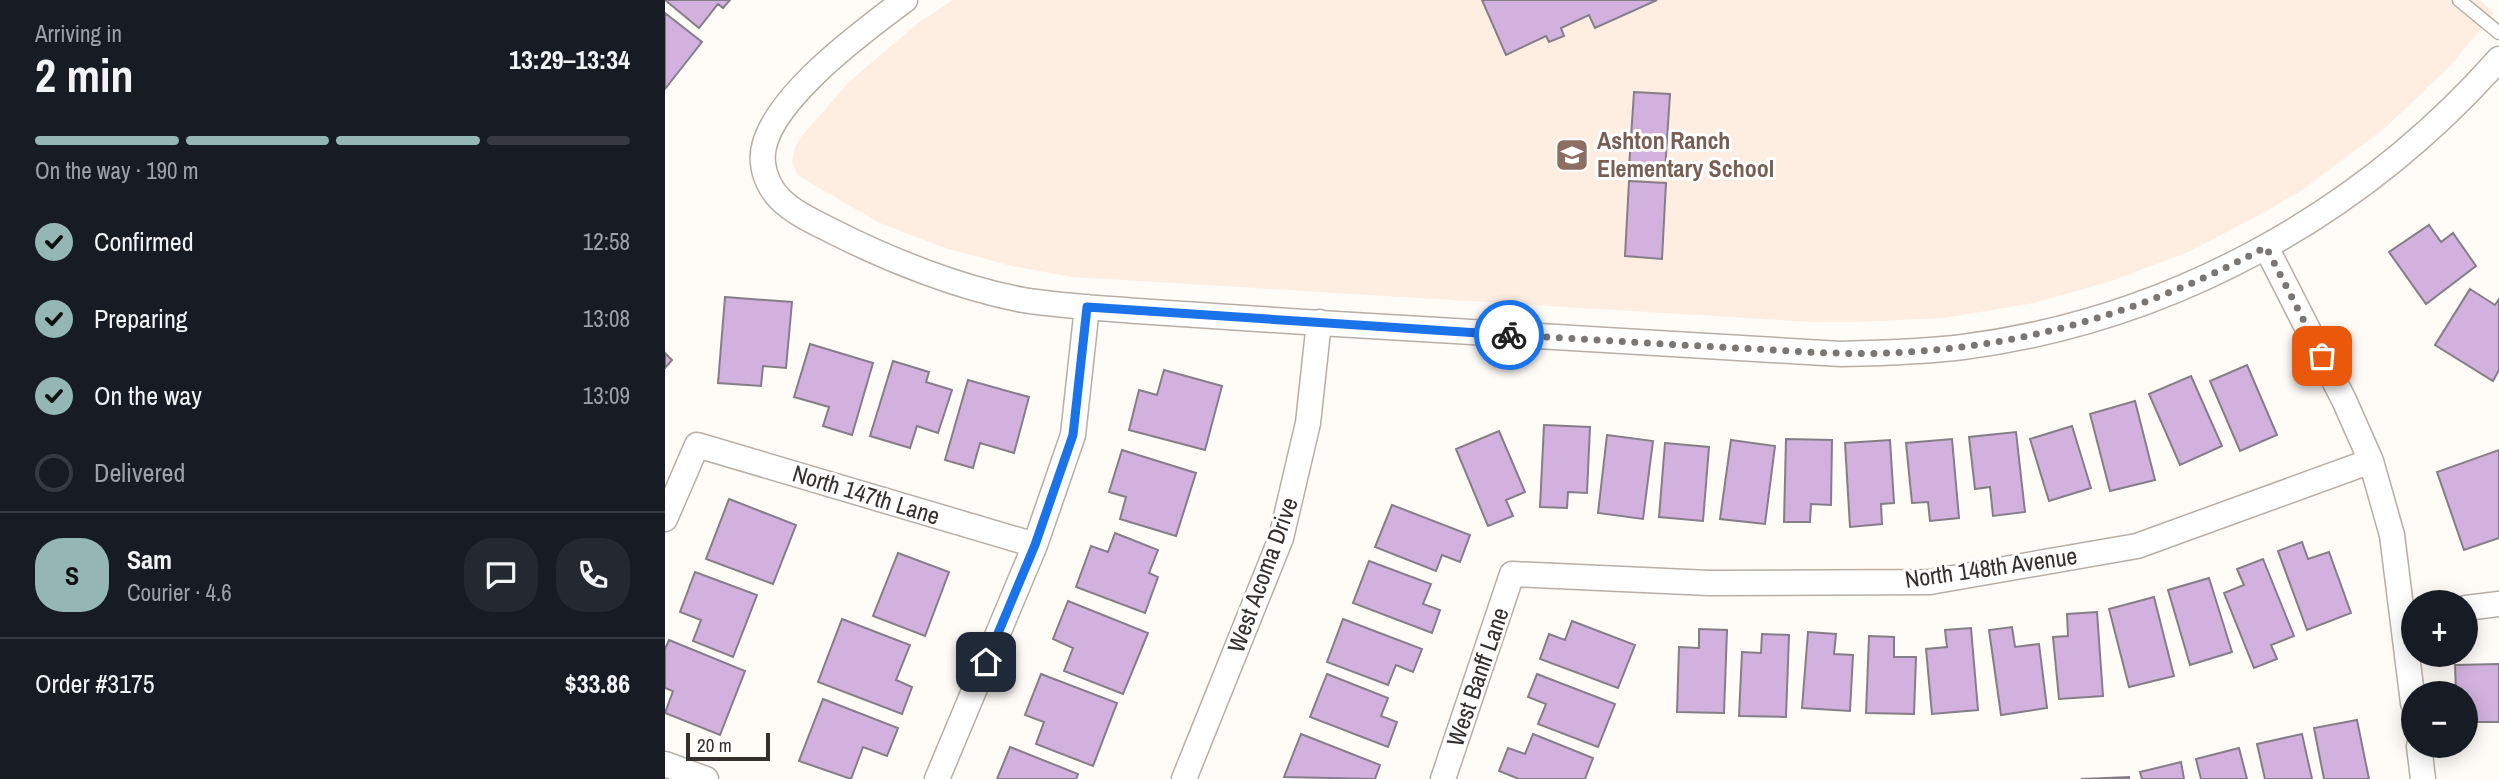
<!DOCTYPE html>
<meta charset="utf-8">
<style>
body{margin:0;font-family:"Archivo Narrow",sans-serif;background:#242831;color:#f1f3f6;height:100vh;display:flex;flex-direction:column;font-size:26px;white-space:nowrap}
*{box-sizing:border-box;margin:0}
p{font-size:23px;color:#9ea1a6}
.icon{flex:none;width:38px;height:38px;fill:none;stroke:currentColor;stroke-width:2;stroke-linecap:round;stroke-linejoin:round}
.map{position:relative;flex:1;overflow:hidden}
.sheet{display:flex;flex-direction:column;background:#171b24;width:665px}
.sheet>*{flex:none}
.tools{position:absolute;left:1736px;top:590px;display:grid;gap:14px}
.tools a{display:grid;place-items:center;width:77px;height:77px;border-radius:50%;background:#171b24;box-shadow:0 4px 18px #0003;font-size:35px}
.scale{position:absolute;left:21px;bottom:18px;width:84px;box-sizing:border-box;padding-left:7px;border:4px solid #332f2c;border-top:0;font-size:19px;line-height:24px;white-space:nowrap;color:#332f2c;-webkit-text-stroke:5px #fff;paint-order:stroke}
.pin{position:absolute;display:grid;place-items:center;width:60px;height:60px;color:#fff;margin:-30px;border-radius:14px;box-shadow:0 4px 10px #0006}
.courier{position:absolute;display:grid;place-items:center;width:70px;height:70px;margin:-35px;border:5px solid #1a73e8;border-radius:50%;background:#fff;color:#222;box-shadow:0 2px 9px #0007}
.overview em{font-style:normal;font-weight:800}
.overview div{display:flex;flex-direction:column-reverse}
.overview{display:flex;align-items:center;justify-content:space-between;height:119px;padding:0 35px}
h1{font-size:46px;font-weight:800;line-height:52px}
.bar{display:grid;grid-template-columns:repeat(4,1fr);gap:10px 7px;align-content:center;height:84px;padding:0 35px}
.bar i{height:9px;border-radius:5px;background:#363941}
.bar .on{background:#94b7b6}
.bar p{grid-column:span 4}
.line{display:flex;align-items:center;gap:18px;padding:0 35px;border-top:2px solid #363941}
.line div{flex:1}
.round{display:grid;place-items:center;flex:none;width:74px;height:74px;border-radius:28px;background:#242831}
ol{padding:0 35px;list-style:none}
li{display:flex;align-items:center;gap:21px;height:77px}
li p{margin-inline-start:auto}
li .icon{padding:7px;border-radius:50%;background:#94b7b6;color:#111;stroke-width:4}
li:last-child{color:#9ea1a6}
li i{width:38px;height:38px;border:4px solid #363941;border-radius:50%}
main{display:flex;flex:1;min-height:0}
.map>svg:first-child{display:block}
.education{fill:#feeee2}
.building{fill:#d2b1de;stroke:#857e88;stroke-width:2}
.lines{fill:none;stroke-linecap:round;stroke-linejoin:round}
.service-casing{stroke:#b8aea5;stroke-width:15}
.minor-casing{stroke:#b8aea5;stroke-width:27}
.service{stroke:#fff;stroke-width:12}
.minor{stroke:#fff;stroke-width:24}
.done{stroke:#7a7673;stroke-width:7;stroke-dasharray:0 12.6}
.route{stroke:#1a73e8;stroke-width:9}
.labels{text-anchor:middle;stroke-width:6;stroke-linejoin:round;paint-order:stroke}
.education-label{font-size:24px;font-weight:bold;fill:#785e54;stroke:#fff;text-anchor:start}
.street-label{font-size:24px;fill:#332f2c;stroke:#fff}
</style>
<main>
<section class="sheet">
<div class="overview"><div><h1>2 min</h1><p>Arriving in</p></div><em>13:29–13:34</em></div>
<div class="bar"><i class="on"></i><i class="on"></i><i class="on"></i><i></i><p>On the way · 190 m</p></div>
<ol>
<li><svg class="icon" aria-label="check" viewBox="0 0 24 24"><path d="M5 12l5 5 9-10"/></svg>Confirmed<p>12:58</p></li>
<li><svg class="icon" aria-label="check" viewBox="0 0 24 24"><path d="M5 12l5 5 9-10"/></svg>Preparing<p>13:08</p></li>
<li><svg class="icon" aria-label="check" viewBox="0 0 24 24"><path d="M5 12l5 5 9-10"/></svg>On the way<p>13:09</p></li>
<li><i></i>Delivered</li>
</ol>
<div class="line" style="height:126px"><b class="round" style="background:#94b7b6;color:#111">S</b><div><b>Sam</b><p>Courier · 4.6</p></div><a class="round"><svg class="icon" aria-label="chat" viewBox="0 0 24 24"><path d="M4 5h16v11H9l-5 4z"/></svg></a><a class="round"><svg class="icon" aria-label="phone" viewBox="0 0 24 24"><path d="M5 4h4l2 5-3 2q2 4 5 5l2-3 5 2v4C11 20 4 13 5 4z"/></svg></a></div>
<div class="line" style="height:91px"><div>Order #3175</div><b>$33.86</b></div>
</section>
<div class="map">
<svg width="1834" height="779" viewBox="0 0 1834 779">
<rect width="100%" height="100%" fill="#fffbf7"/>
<path class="education" d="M288,0h1527l14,13 -42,51 -67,64 -83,62 -37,22 -77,40 -77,29 -77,22 -90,15 -91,4h-41l-739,-45 -61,-11 -67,-18 -65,-25 -68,-39 -14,-9 -6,-13 3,-14 6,-11 48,-55 68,-58z"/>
<path class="building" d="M0,0h65l-7,8 -5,-4 -19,24z
M817,0h175l-62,28 -6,-13 -28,13 3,8 -15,6 -3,-6 -40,19z
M0,13l37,29 -37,47z
M969,92l36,2 -5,76 -36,-2z
M964,181l37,2 -4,76 -37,-3z
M1764,225l12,17 12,-9 23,33 -50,38 -37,-52z
M1805,289l25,16 4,-6v71l-6,11 -58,-36z
M60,297l67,5 -6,66 -23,-2 -2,20 -43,-3z
M145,344l63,19 -21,72 -29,-9 6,-19 -35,-10z
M0,353l7,7 -7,8z
M228,361l36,11 -3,10 26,8 -14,43 -21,-7 -7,22 -40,-12z
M1582,365l30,70 -37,16 -30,-70z
M499,370l58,16 -17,64 -76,-20 10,-40 18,5z
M1526,376l31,70 -42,19 -31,-71z
M303,380l61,17 -15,56 -34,-10 -7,25 -28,-8z
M1470,401l20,79 -45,11 -20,-77z
M879,425l46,2 -3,66 -19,-1 -1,16 -27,-1z
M1407,426l19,62 -42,13 -19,-62z
M834,431l26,61 -19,8 7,16 -25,10 -32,-77z
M1351,432l9,80 -32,4 -3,-29 -15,2 -6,-52z
M942,435l46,6 -10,78 -45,-6z
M1121,439l46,1 -1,65 -20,-1 -1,18h-26z
M1287,439l7,79 -29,3 -2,-19 -16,1 -6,-60z
M1066,440l44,6 -10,78 -45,-5z
M1225,440l4,63 -13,1 1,20 -32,3 -5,-84z
M1000,443l44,4 -6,74 -44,-4z
M457,450l74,23 -20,63 -56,-17 6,-22 -17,-5z
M1834,450v88l-35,12 -27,-78z
M64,499l67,26 -23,59 -67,-25z
M727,505l78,30 -10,27 -18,-7 -6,16 -61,-24z
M450,533l43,17 -9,23 9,4 -13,36 -69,-26 15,-41 17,6z
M1637,542l6,17 21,-7 22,61 -44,17 -29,-79z
M233,553l51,19 -24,64 -52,-20z
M1598,559l31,77 -23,9 6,14 -23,9 -30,-75 20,-8 -7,-16z
M704,561l62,23 -8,20 17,6 -8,23 -79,-30z
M30,572l62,23 -24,62 -40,-16 8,-21 -21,-8z
M1544,578l23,74 -42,13 -22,-75z
M1489,597l20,79 -45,11 -20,-78z
M403,601l80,32 -25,61 -59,-23 9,-23 -20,-9z
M1432,612l6,84 -44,3 -6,-62 15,-1 -1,-22z
M177,619l68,26 -14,35 16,7 -10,27 -84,-32z
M678,619l79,30 -9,23 -17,-7 -8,20 -61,-23z
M907,621l63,24 -17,43 -78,-29 9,-25 16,6z
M1347,627l3,20 24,-3 8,64 -46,7 -12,-85z
M1306,628l7,82 -46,4 -6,-65 21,-2 -2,-17z
M1034,629l28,1 -3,83 -47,-1 2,-65 20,1z
M1143,632l28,2 -2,20 19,1 -3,56 -48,-3z
M1097,634l27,1 -3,82 -47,-1 3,-64 19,1z
M1204,636l25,1v20h22l-2,57 -48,-1z
M4,640l76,31 -25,64 -55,-22 8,-22 -8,-3v-39z
M1834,664v58h-33v-29h-10l-1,-28z
M376,674l76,29 -24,63 -57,-22 8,-22 -19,-7z
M662,674l61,24 -7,18 16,6 -9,25 -78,-30z
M872,674l78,30 -17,43 -60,-23 8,-20 -18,-7z
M158,699l75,29 -11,28 -24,-9 -12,32 -52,-18z
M1692,720l12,59h-45l-10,-51z
M636,734l79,31 -5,14 -91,-2z
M868,734l60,24 -8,21h-66l-20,-8 9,-23 17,6z
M1637,734l10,45h-47l-8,-35z
M345,747l68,27 -2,5h-79z
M1574,748l8,31h-46l-5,-20z
M1516,762l3,17h-42l-2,-7z
M1464,777v2h-48z"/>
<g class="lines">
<defs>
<path id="service" d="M1794,0l40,33"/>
<path id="minor" d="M240,0c-40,30 -149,108 -142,163 1,13 8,27 17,36 14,14 34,23 52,32 57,29 127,57 191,69 38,6 76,8 114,11 61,4 122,8 183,12 174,10 347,21 521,31 41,-1 82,-2 122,-7 208,-27 398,-132 536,-288
M1601,247l78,153 27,61 21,74 21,168
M0,519l32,-74 338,100
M1801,608l33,-4
M1754,746l4,33
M0,764l41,15
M272,779l98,-234 38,-110 14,-128
M519,779l97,-241 27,-115 11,-101
M778,779l69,-205 197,9 221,-1 207,-36 234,-85"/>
</defs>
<use href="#service" class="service-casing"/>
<use href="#minor" class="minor-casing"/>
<use href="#service" class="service"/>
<use href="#minor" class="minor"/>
</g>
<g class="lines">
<path class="done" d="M844,335c76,4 152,9 228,13 57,3 114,8 170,4 127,-7 248,-45 359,-105l56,109"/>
<path class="route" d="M321,662l49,-117 38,-110 14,-128 422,28"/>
</g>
<defs>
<symbol id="school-square" viewBox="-11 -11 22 22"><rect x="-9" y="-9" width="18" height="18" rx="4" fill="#8d6e63" stroke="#fff"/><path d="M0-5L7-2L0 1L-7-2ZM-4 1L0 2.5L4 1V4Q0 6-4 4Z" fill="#fff"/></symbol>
</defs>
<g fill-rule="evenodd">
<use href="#school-square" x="888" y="136" width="38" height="38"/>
</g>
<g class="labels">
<g class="education-label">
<text x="932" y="149">Ashton Ranch<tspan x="932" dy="28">Elementary School</tspan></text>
</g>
<g class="street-label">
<text transform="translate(201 495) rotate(17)" y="8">North 147th Lane</text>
<text transform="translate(1326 568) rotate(-8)" y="8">North 148th Avenue</text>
<text transform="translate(598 575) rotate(-70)" y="8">West Acoma Drive</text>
<text transform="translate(813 677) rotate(-71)" y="8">West Banff Lane</text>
</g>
</g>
</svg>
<div class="tools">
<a>+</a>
<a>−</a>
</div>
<div class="scale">20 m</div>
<div class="pin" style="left:1657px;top:356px;background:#ea580c"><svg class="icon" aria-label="bag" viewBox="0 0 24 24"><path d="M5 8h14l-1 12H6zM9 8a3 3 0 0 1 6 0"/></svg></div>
<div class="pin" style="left:321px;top:662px;background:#1f2937"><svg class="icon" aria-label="home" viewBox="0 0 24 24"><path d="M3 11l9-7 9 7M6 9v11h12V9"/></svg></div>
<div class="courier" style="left:844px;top:335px"><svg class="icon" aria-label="bike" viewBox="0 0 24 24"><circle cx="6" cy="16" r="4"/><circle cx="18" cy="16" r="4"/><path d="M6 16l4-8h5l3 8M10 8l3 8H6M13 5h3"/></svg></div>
</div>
</main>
